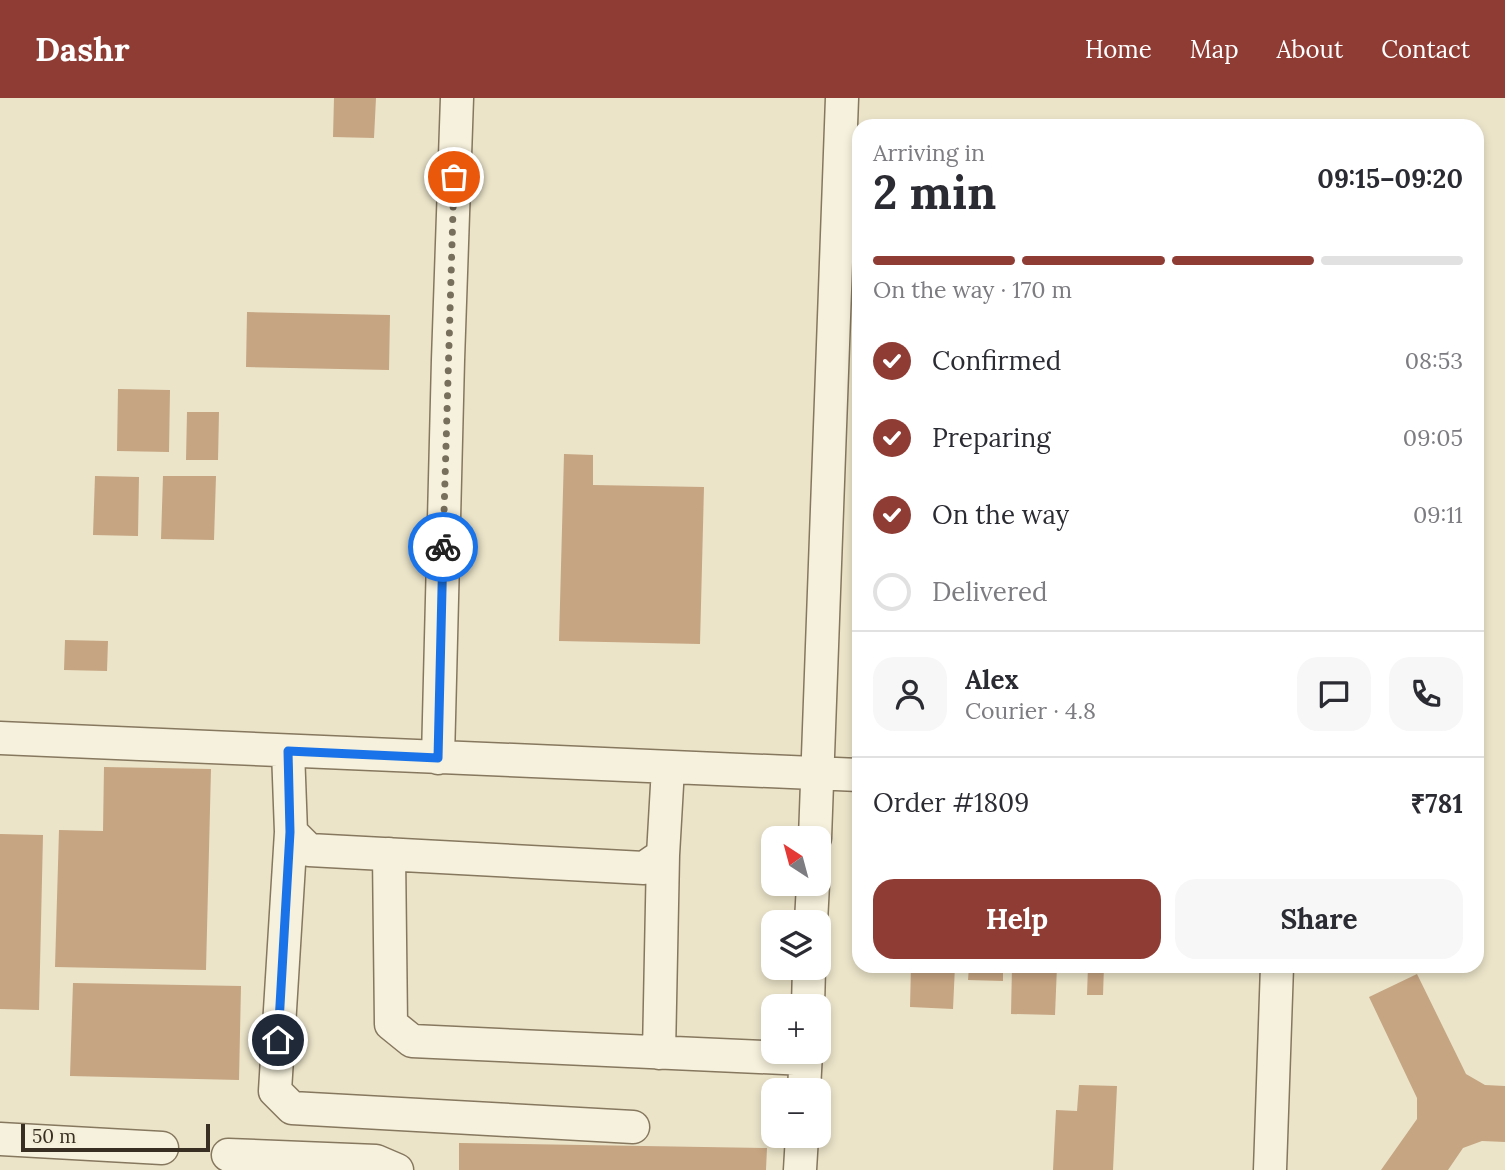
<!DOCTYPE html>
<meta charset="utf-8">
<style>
body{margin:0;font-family:Lora,serif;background:#f7f7f7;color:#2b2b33;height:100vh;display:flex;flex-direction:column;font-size:26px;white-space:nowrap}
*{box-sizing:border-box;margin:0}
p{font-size:23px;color:#7c7c81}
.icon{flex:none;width:38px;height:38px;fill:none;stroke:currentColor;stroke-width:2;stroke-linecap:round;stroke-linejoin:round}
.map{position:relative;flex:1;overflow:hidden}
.side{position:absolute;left:852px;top:21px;width:632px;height:854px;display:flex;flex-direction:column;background:#fff;border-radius:21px;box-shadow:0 4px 10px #0003}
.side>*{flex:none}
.needle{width:46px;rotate:324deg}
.buttons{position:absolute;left:761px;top:728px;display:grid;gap:14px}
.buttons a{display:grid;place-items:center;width:70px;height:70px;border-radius:14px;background:#fff;box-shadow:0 4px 10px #0003;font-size:35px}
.scale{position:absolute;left:21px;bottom:18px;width:189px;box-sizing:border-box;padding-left:7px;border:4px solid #382e21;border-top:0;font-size:19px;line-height:24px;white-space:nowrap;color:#382e21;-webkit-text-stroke:5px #f3eed8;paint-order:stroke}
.pin{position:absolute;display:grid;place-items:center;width:60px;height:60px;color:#fff;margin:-30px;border:4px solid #fff;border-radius:50%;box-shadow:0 2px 7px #0007}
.courier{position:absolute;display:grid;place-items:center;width:70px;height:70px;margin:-35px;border:5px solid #1a73e8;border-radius:50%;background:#fff;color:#222;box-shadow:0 2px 9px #0007}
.overview em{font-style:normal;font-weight:700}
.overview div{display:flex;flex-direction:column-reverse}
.overview{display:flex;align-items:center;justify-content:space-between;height:119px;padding:0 21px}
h1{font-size:46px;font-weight:700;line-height:52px}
.bar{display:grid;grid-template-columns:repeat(4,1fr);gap:10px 7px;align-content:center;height:84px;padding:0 21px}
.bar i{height:9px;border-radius:5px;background:#e1e1e2}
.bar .active{background:#8f3c35}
.bar p{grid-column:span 4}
.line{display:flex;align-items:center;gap:18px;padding:0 21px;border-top:2px solid #e1e1e2}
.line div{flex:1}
.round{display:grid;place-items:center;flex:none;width:74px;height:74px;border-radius:21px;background:#f7f7f7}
ol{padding:0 21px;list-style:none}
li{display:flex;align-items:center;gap:21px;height:77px}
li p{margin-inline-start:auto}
li .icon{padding:7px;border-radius:50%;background:#8f3c35;color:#fff;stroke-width:4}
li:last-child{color:#7c7c81}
li i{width:38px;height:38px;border:4px solid #e1e1e2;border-radius:50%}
.cta{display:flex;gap:14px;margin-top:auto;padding:14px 21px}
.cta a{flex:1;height:80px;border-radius:21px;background:#8f3c35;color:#fff;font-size:28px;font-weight:700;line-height:80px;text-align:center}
.cta a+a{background:#f7f7f7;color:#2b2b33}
header{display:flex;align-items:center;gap:42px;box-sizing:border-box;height:98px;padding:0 35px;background:#8f3c35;color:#fff}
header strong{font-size:33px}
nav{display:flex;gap:38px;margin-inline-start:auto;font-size:24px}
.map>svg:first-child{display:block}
.building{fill:#c6a582}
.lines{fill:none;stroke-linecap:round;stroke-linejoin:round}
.minor-casing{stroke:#86775f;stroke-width:35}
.minor{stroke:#f6f1dc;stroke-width:32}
.done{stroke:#776e5c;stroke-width:7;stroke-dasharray:0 12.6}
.route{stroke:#1a73e8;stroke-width:9}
</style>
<header>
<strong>Dashr</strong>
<nav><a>Home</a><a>Map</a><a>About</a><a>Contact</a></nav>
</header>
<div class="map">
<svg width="1505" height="1072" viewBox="0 0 1505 1072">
<rect width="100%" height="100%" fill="#ebe4c9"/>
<path class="building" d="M334,0h42l-2,40 -41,-1z
M247,214l143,3 -1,55 -143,-3z
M118,291l52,1 -1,62 -52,-1z
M187,314h32l-1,48h-32z
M564,356l29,1v30l111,2 -4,157 -141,-3z
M95,378l44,1 -1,59 -45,-1z
M163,378h53l-2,64 -53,-1z
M65,542l43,1 -1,30 -43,-1z
M104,669l107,2 -5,201 -151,-3 4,-137 44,1z
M0,736l43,1 -4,175 -39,-1z
M911,868h44l-2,43 -43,-2z
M969,868h34v15l-35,-1z
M1012,868h45l-2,49 -44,-1z
M1088,868h16l-1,29h-16z
M1417,876l49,100 19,11 20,1v56l-23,-1 -19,7 -15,22h-67l36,-51v-21l-48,-101z
M73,885l168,3 -2,94 -169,-4z
M1079,987l38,1 -4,84h-60l3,-60 21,1z
M459,1045l308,5 -1,22h-307z"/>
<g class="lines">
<defs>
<path id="minor" d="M0,640l859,37
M288,653l3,81 18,18 335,18 19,-13 5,-87
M438,660l10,-398 9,-262
M291,734l-16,259 17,17 341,19
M815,740l27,-740
M389,756l2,170 21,17 393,18
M811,824l2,-38
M808,908l1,-38
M659,955l4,-198
M804,992l2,-38
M0,1041l162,9
M228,1057l148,6 21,9
M800,1072l2,-34
M1270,1072l7,-204"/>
</defs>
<use href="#minor" class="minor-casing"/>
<use href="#minor" class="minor"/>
</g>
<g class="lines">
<path class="done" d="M443,449l11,-370"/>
<path class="route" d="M278,942l12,-208 -2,-81 150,7 5,-211"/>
</g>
</svg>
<div class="buttons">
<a><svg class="needle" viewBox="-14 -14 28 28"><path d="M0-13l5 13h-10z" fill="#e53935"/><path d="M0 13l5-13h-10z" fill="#7c7c81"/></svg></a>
<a><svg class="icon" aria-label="layers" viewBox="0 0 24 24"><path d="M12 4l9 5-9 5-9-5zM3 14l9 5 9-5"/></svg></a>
<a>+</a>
<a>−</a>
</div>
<div class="scale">50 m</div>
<div class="pin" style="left:454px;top:79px;background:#ea580c"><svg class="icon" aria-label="bag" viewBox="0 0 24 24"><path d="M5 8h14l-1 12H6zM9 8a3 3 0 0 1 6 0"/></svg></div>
<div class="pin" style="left:278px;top:942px;background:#1f2937"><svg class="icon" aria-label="home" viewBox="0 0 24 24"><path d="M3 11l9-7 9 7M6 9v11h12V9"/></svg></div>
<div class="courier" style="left:443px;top:449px"><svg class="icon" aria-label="bike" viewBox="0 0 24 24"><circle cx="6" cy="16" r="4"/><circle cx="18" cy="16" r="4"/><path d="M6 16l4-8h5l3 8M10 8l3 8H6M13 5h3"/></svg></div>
<section class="side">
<div class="overview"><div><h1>2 min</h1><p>Arriving in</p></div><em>09:15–09:20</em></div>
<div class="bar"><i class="active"></i><i class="active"></i><i class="active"></i><i></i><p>On the way · 170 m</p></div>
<ol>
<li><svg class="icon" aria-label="check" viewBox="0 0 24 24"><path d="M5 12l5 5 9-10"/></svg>Confirmed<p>08:53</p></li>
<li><svg class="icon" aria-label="check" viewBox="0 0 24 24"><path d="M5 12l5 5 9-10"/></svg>Preparing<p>09:05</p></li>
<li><svg class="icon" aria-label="check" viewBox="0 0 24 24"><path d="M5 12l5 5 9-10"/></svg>On the way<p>09:11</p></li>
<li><i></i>Delivered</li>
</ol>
<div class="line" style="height:126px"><a class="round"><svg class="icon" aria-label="person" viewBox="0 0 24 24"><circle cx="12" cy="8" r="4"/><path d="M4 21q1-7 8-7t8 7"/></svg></a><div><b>Alex</b><p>Courier · 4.8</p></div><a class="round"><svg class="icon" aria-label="chat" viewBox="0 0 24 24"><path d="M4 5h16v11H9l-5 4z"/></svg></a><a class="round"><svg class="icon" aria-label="phone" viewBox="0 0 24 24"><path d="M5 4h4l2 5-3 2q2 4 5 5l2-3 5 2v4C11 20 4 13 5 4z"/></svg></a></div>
<div class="line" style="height:91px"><div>Order #1809</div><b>₹781</b></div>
<div class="cta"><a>Help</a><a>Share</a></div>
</section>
</div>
